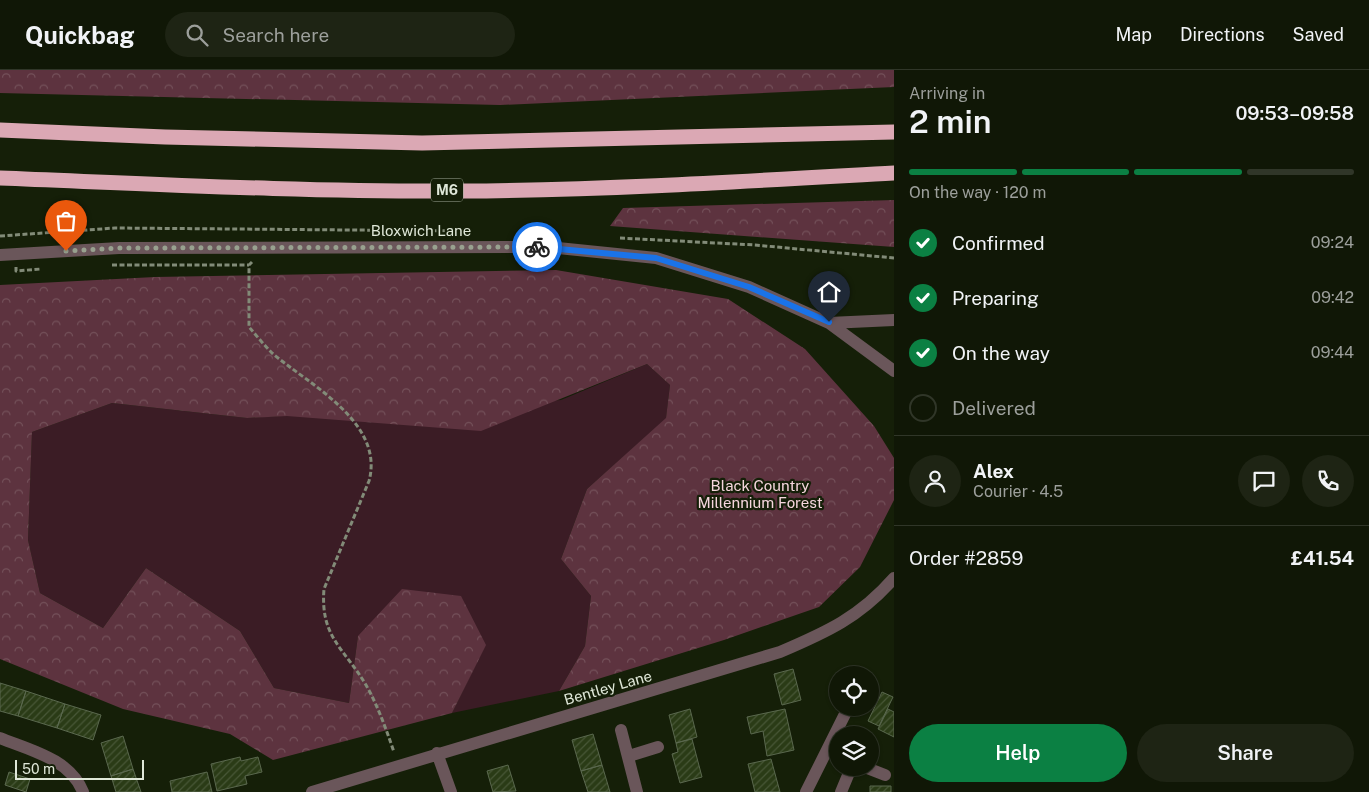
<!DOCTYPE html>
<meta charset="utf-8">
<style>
body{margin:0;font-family:"Public Sans",sans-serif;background:#1e2414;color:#f1f3f6;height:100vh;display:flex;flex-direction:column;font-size:19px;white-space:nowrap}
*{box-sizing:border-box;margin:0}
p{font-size:16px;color:#9c9f9b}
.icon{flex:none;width:28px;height:28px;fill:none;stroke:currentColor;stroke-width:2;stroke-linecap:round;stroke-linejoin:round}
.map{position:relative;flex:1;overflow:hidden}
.drawer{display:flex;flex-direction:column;background:#101706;width:475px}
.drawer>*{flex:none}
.fabs{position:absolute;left:829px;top:596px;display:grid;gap:10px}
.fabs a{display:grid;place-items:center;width:50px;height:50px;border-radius:50%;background:#101706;box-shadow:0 1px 4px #0004,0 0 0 1px #303628;font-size:25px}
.scale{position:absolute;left:15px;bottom:12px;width:129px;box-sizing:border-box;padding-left:5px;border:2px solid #dfe7d8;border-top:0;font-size:14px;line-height:18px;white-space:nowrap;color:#dfe7d8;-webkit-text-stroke:4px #151f08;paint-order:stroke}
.pin{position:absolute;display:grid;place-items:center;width:42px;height:42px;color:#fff;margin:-51px -21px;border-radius:50% 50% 50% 0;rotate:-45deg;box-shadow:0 0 5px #0007}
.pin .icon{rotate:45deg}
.courier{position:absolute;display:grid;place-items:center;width:50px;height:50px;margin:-25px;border:4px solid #1a73e8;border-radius:50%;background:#fff;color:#222;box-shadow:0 1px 6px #0007}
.head em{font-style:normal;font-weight:600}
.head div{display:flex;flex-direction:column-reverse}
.head{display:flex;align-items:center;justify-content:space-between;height:85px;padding:0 15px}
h1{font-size:32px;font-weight:600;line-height:38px}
.bar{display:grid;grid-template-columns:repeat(4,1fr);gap:8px 5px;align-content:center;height:60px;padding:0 15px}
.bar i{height:6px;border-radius:4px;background:#303628}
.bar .active{background:#0b8043}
.bar p{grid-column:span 4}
.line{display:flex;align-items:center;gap:12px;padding:0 15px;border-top:1px solid #303628}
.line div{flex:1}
.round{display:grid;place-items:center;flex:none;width:52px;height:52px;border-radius:26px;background:#1e2414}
ol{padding:0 15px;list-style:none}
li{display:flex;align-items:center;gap:15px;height:55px}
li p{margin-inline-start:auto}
li .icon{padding:5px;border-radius:50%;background:#0b8043;color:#fff;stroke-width:4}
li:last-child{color:#9c9f9b}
li i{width:28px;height:28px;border:2px solid #303628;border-radius:50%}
.cta{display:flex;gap:10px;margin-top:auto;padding:10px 15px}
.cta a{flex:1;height:58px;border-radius:30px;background:#0b8043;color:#fff;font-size:20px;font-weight:600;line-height:58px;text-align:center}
.cta a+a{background:#1e2414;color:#f1f3f6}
header{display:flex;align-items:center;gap:30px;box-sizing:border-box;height:70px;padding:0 25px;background:#101706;border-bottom:1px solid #303628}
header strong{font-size:24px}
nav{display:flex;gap:28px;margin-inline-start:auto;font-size:18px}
.search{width:350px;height:45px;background:#1e2414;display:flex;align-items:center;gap:12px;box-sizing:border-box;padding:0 18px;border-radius:28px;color:#9c9f9b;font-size:19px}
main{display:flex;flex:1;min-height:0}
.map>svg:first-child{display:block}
.green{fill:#3b1c25}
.forest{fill:url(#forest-crowns)}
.building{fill:url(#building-hatch);stroke:#5a684e}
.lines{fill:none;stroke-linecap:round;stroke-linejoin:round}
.path{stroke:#828b78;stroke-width:3;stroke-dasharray:5 2.5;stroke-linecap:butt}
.minor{stroke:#6a565a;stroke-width:12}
.highway{stroke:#dba8b4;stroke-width:15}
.done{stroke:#98a18f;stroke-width:5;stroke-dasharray:0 9}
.route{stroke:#1a73e8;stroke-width:6}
.labels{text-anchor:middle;stroke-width:4.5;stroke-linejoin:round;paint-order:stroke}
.shield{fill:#151f08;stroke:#a2ab9a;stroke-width:1}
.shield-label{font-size:14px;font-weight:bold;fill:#dfe7d8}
.street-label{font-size:15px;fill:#dfe7d8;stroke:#151f08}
.park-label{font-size:15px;fill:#f6d6dd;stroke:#151f08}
</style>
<header>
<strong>Quickbag</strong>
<div class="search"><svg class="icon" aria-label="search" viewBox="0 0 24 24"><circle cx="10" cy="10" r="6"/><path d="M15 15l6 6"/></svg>Search here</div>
<nav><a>Map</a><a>Directions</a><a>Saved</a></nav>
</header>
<main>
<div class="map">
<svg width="894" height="722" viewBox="0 0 894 722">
<defs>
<pattern id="forest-crowns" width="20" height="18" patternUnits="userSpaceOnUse" patternTransform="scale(1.25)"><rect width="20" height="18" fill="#5d333f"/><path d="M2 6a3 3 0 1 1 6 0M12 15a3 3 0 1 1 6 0" fill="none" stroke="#74515a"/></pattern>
<pattern id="building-hatch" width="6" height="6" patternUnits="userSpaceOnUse" patternTransform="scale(1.25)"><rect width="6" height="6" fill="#2a3b16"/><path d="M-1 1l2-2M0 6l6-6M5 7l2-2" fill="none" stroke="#485737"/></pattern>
</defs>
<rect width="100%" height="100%" fill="#151f08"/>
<path class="green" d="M647,294l23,21 -4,34 -79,70 -26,70 30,37 -6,50 -26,45 -107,22 33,-68 -127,-9 -9,67 -75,-15 -34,-57 -94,-63 -43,60 -63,-35 -12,-53 4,-108 80,-29 135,15 314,-18z"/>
<path class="forest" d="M0,0h894v17l-394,18 -500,-12z
M894,130v47l-284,-21 13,-18z
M556,200l172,29 77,50 69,77 20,32v42l-34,67 -41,40 -95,33 -165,51 26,-45 6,-50 -30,-37 26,-70 79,-71 4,-33 -23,-21 -166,67 -194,-15 -40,2 -135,-15 -80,29 -4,108 12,53 63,35 43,-60 94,63 34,57 75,15 9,-67 44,-47 59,7 25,49 -34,68 -179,47 -43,-26 -107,-25 -123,-50v-374l155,-8z"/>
<path class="building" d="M793,599l8,31 -19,5 -8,-31z
M0,613l26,8 -8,25 -18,-5z
M26,621l39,13 -8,24 -39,-12z
M882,622l11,5 -14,29 -11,-5z
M65,634l36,11 -8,25 -36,-12z
M690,639l7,28 -21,6 -7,-28z
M785,639l9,41 -27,6 -4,-25 -12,3 -4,-17z
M888,639l6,3v25l-16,-8z
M593,664l9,31 -21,6 -9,-31z
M123,666l10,33 -22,7 -10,-33z
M692,669l10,38 -22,6 -8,-29 6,-2 -2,-9z
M240,687l1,4 17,-4 4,15 -17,4 2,8 -30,7 -6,-27z
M771,689l9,33h-25l-7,-28z
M508,695l8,26 -23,1 -6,-21z
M602,695l8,27h-22l-7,-21z
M133,699l8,23h-25l-5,-16z
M9,702l21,7 -4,13 -21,-7z
M207,702l5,20h-40l-2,-11z
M870,716h21v6h-21z"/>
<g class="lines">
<path class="path" d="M0,166l115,-8 354,3
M620,168l135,7 139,13
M252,192l-3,3v62c7,8 15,18 23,26 36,31 113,69 97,128l-45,108c-4,48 20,59 42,96 12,21 20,44 28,67
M112,195h137
M16,197v4l25,-2"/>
<path class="minor" d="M0,185l119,-7 429,-1 108,11 93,29 80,36 65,48
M829,253l65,-3
M621,660l16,62
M0,668c30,12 70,21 83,54
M437,683l14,39
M629,686l29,-9
M867,698l18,7
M312,722l468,-140c47,-20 80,-35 114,-74
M806,722l42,-84
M841,722l10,-24"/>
<path class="highway" d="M0,60l165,7 257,6 472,-11
M0,108c154,6 308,14 463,13 144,-1 288,-10 431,-18"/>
</g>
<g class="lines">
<path class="done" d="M66,181l53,-3 418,-1"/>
<path class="route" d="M537,177l119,11 93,29 80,35"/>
</g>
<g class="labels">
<rect class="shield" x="431" y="108.5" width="32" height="23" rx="4"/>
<g class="shield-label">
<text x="447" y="125">M6</text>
</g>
<g class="street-label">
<text x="421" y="166">Bloxwich Lane</text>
<text transform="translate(608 618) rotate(-16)" y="5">Bentley Lane</text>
</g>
<g class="park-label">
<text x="760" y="421">Black Country<tspan x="760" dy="17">Millennium Forest</tspan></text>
</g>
</g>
</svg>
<div class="fabs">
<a><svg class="icon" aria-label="locate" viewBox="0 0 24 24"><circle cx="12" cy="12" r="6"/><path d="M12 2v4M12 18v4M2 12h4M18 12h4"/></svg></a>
<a><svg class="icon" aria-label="layers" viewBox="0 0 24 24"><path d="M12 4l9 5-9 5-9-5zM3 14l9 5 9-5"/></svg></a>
</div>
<div class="scale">50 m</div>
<div class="pin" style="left:66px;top:181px;background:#ea580c"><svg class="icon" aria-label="bag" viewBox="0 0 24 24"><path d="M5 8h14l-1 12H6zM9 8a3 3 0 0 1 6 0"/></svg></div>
<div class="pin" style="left:829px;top:252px;background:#1f2937"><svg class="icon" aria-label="home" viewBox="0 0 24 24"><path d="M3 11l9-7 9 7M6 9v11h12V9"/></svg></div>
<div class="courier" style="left:537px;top:177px"><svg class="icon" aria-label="bike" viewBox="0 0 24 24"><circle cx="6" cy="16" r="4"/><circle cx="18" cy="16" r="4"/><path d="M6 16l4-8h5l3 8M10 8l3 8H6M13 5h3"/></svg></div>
</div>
<section class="drawer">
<div class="head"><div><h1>2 min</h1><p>Arriving in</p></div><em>09:53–09:58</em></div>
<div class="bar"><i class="active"></i><i class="active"></i><i class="active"></i><i></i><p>On the way · 120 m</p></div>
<ol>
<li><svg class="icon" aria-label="check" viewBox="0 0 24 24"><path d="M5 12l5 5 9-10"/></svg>Confirmed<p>09:24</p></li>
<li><svg class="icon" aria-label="check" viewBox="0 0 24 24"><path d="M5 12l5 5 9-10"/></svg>Preparing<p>09:42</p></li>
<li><svg class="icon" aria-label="check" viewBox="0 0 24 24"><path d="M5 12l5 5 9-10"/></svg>On the way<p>09:44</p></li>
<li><i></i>Delivered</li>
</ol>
<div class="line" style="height:90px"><a class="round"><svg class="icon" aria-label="person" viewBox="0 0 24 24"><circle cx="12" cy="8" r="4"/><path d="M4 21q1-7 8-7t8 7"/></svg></a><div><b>Alex</b><p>Courier · 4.5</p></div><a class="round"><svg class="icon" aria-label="chat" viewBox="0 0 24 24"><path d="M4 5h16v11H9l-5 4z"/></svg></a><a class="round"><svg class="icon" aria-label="phone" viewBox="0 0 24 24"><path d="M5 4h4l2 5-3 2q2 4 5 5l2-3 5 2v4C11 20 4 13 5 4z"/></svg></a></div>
<div class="line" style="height:65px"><div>Order #2859</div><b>£41.54</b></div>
<div class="cta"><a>Help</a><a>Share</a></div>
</section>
</main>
